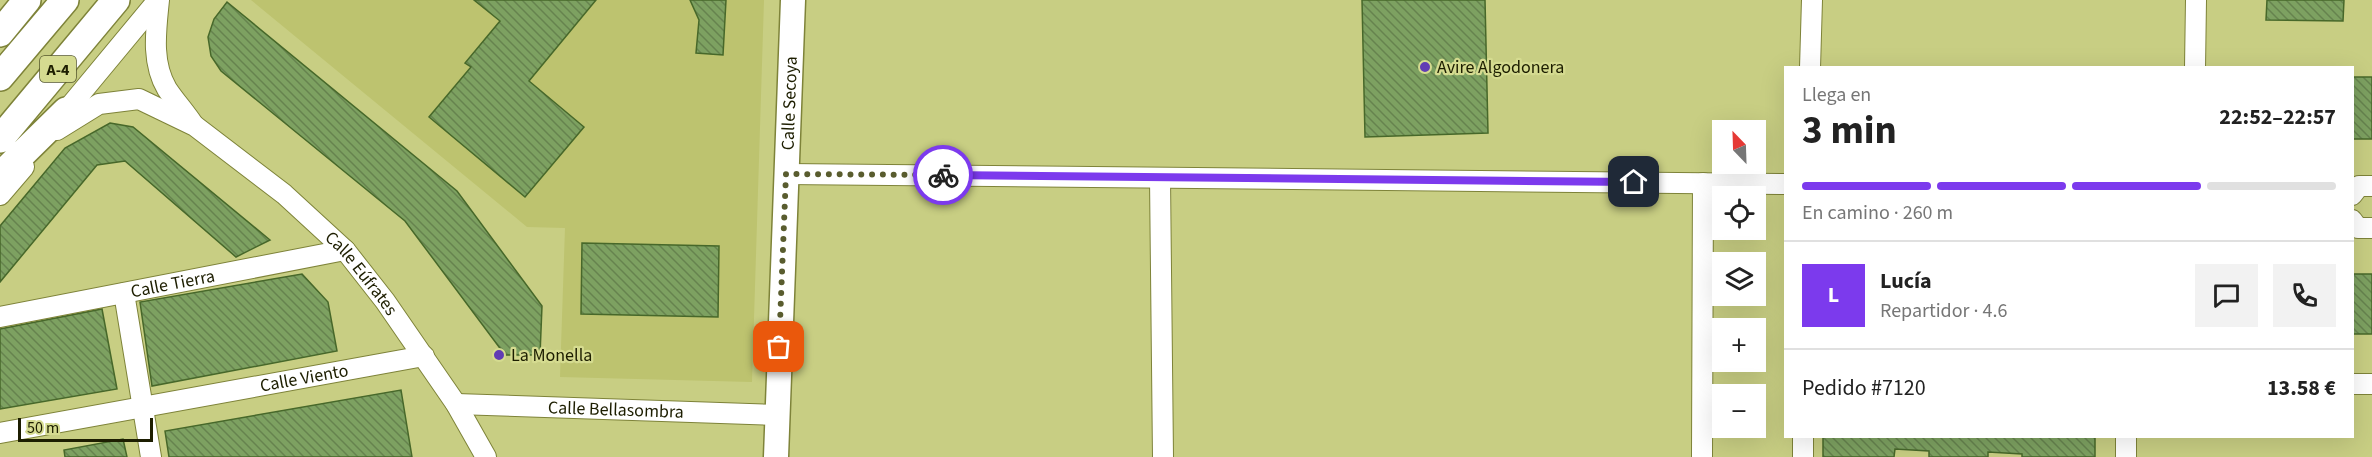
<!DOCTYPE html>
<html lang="es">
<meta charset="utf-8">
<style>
body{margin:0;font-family:"Source Sans 3",sans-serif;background:#f2f2f2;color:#222;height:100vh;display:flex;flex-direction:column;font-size:22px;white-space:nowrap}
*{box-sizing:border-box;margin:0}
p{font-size:20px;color:#767676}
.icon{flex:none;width:33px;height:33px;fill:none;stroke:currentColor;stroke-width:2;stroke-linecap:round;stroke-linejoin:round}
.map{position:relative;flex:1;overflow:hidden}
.sheet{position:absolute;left:1784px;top:66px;width:570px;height:372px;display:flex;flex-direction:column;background:#fff;border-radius:0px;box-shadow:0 6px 24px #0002}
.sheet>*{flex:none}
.needle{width:39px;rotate:337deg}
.buttons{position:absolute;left:1712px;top:120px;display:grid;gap:12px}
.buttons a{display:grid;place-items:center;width:54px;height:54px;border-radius:0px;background:#fff;box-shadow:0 6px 24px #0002;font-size:30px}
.scale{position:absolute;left:18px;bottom:15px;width:135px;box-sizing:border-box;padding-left:6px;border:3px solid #1d1e01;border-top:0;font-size:16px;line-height:21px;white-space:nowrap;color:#1d1e01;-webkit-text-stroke:4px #d5db90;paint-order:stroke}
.pin{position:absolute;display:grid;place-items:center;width:51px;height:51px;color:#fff;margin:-26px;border-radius:12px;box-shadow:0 3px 9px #0006}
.courier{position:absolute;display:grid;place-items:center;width:60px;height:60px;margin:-30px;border:4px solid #7c3aed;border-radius:50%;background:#fff;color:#222;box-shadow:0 2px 8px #0007}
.overview em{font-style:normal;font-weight:700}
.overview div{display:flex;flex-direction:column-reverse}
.overview{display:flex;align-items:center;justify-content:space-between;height:102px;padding:0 18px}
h1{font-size:39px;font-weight:700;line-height:45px}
.bar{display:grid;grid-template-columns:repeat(4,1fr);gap:9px 6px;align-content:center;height:72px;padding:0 18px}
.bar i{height:8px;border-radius:4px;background:#e0e0e0}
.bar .active{background:#7c3aed}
.bar p{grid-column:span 4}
.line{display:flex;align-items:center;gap:15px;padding:0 18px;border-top:2px solid #e0e0e0}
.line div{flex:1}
.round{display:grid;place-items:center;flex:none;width:63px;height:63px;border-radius:0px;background:#f2f2f2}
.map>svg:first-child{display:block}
.built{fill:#bdc36f}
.building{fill:url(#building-back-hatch);stroke:#47682a;stroke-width:1.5}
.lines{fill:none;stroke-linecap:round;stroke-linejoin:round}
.minor-casing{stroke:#7e8339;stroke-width:22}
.major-casing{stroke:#7e8339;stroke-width:27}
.highway-casing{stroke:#7e8339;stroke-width:30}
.minor{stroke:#fff;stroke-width:20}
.major{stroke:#fff;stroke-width:24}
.highway{stroke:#fff;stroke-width:27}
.done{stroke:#595c2e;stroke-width:6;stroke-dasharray:0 10.8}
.route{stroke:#7c3aed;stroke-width:8}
.poi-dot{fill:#613cb4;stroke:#d5db90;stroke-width:2}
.labels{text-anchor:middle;stroke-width:4.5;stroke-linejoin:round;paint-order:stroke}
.shield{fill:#d5db90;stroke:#54572c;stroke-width:1.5}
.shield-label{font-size:16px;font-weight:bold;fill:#1d1e01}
.poi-label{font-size:18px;fill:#1d1e01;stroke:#d5db90;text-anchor:start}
.street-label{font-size:18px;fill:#1d1e01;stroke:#d5db90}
</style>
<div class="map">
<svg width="2372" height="457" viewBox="0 0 2372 457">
<defs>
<pattern id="building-back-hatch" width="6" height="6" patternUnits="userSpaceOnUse" patternTransform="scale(1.5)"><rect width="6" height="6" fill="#7da161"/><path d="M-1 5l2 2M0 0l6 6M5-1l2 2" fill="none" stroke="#66834e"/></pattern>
</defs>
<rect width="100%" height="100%" fill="#c8ce83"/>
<path class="built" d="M251,0h513l-12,382 -192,-5 5,-149 -38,-1z"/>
<path class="building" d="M474,0h122l-67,81 55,46 -59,70 -96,-80 42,-50 -6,-4 35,-42z
M690,0h36l-3,55 -27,-2 3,-33z
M1362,0h123l3,133 -123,4z
M2267,0h77l-1,21 -77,-1z
M227,2l230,189 85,115 -2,49h-35l-100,-134 -184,-150 -10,-15 -3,-19 6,-18z
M2352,77h20v62h-20z
M110,123l23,4 137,113 -34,17 -111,-96 -28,4 -97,117v-56l65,-78z
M582,243l137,3 -1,71 -137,-3z
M302,274l26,28 9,49 -185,35 -12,-84z
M2352,274h20v60h-20z
M102,309l15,80 -117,20v-80z
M401,390l11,67h-243l-4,-26z
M1823,436h272v21h-73v-3l-34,-2v5h-59v-6l-34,-2 -1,8h-71z
M123,439l4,18h-62l-1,-7z"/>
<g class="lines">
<defs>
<g id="minor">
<path d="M159,0c-3,30 -8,62 8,89 8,12 18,23 26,35"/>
<path d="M1810,68l2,-68"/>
<path d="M2195,68l1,-68"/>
<path d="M61,121l5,-10 92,-111"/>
<path id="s1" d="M57,130l42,-26 40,-5 56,27 89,68 61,56 40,51 71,103 30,53"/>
<path d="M786,174l999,10"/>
<path d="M1160,178l3,279"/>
<path d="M0,195l24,-28"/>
<path d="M2352,195l7,-9h13"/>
<path d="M2352,220l6,8h14"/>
<path d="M124,293l27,164"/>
<path id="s2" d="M0,317l345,-67"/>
<path d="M2352,384h20"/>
<path id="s3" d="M456,404l321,11"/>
<path id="s4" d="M0,433l424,-77"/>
<path d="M1702,457l1,-274"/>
<path d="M1803,457v-21"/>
<path d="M2126,457v-21"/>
</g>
<g id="major">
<path id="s5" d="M776,457l17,-457"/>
</g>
<path id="highway" d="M0,33l27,-33
M0,77l65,-77
M0,139l116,-139
M0,176l66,-65"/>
</defs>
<use href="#minor" class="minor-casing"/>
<use href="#major" class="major-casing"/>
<use href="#highway" class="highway-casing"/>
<use href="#minor" class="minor"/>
<use href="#major" class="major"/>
<use href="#highway" class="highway"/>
</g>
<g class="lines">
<path class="done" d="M779,347l7,-173 157,1"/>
<path class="route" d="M943,175l691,7"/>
</g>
<g class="poi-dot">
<circle cx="1425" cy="67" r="6"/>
<circle cx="499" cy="355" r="6"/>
</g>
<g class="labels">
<rect class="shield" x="40" y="56" width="36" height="26" rx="4.5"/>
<g class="shield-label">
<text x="58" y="75">A-4</text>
</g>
<g class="poi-label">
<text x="1437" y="73">Avire Algodonera</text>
<text x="511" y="361">La Monella</text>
</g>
<g class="street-label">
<text dy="6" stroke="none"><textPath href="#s5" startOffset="354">Calle Secoya</textPath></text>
<text dy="6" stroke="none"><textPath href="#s1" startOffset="375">Calle Eúfrates</textPath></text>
<text dy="6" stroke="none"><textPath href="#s2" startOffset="176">Calle Tierra</textPath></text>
<text dy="6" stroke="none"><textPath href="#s4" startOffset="309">Calle Viento</textPath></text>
<text dy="6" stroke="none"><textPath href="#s3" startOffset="160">Calle Bellasombra</textPath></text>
</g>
</g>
</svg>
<div class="buttons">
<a><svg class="needle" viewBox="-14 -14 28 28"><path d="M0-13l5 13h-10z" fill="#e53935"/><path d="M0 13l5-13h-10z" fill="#767676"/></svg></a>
<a><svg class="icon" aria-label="locate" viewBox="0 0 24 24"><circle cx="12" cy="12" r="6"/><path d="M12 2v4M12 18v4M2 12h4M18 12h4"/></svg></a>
<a><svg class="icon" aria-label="layers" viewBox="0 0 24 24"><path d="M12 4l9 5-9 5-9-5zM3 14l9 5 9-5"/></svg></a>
<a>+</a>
<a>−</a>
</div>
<div class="scale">50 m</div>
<div class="pin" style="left:779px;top:347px;background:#ea580c"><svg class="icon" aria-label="bag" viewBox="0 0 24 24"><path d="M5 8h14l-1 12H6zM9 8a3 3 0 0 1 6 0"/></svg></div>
<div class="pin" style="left:1634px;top:182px;background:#1f2937"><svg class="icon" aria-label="home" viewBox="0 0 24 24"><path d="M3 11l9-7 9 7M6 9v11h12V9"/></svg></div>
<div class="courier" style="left:943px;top:175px"><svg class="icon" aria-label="bike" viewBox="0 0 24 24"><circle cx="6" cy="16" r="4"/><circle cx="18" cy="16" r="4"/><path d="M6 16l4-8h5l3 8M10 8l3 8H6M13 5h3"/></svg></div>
<section class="sheet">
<div class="overview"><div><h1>3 min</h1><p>Llega en</p></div><em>22:52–22:57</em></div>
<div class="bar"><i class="active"></i><i class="active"></i><i class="active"></i><i></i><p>En camino · 260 m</p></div>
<div class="line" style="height:108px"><b class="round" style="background:#7c3aed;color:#fff">L</b><div><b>Lucía</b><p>Repartidor · 4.6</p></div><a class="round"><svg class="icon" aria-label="chat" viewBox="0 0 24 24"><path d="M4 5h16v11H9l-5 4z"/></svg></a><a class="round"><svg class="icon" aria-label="phone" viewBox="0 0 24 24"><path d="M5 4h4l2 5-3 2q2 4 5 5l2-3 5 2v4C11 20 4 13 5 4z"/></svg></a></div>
<div class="line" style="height:78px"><div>Pedido #7120</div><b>13.58 €</b></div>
</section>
</div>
